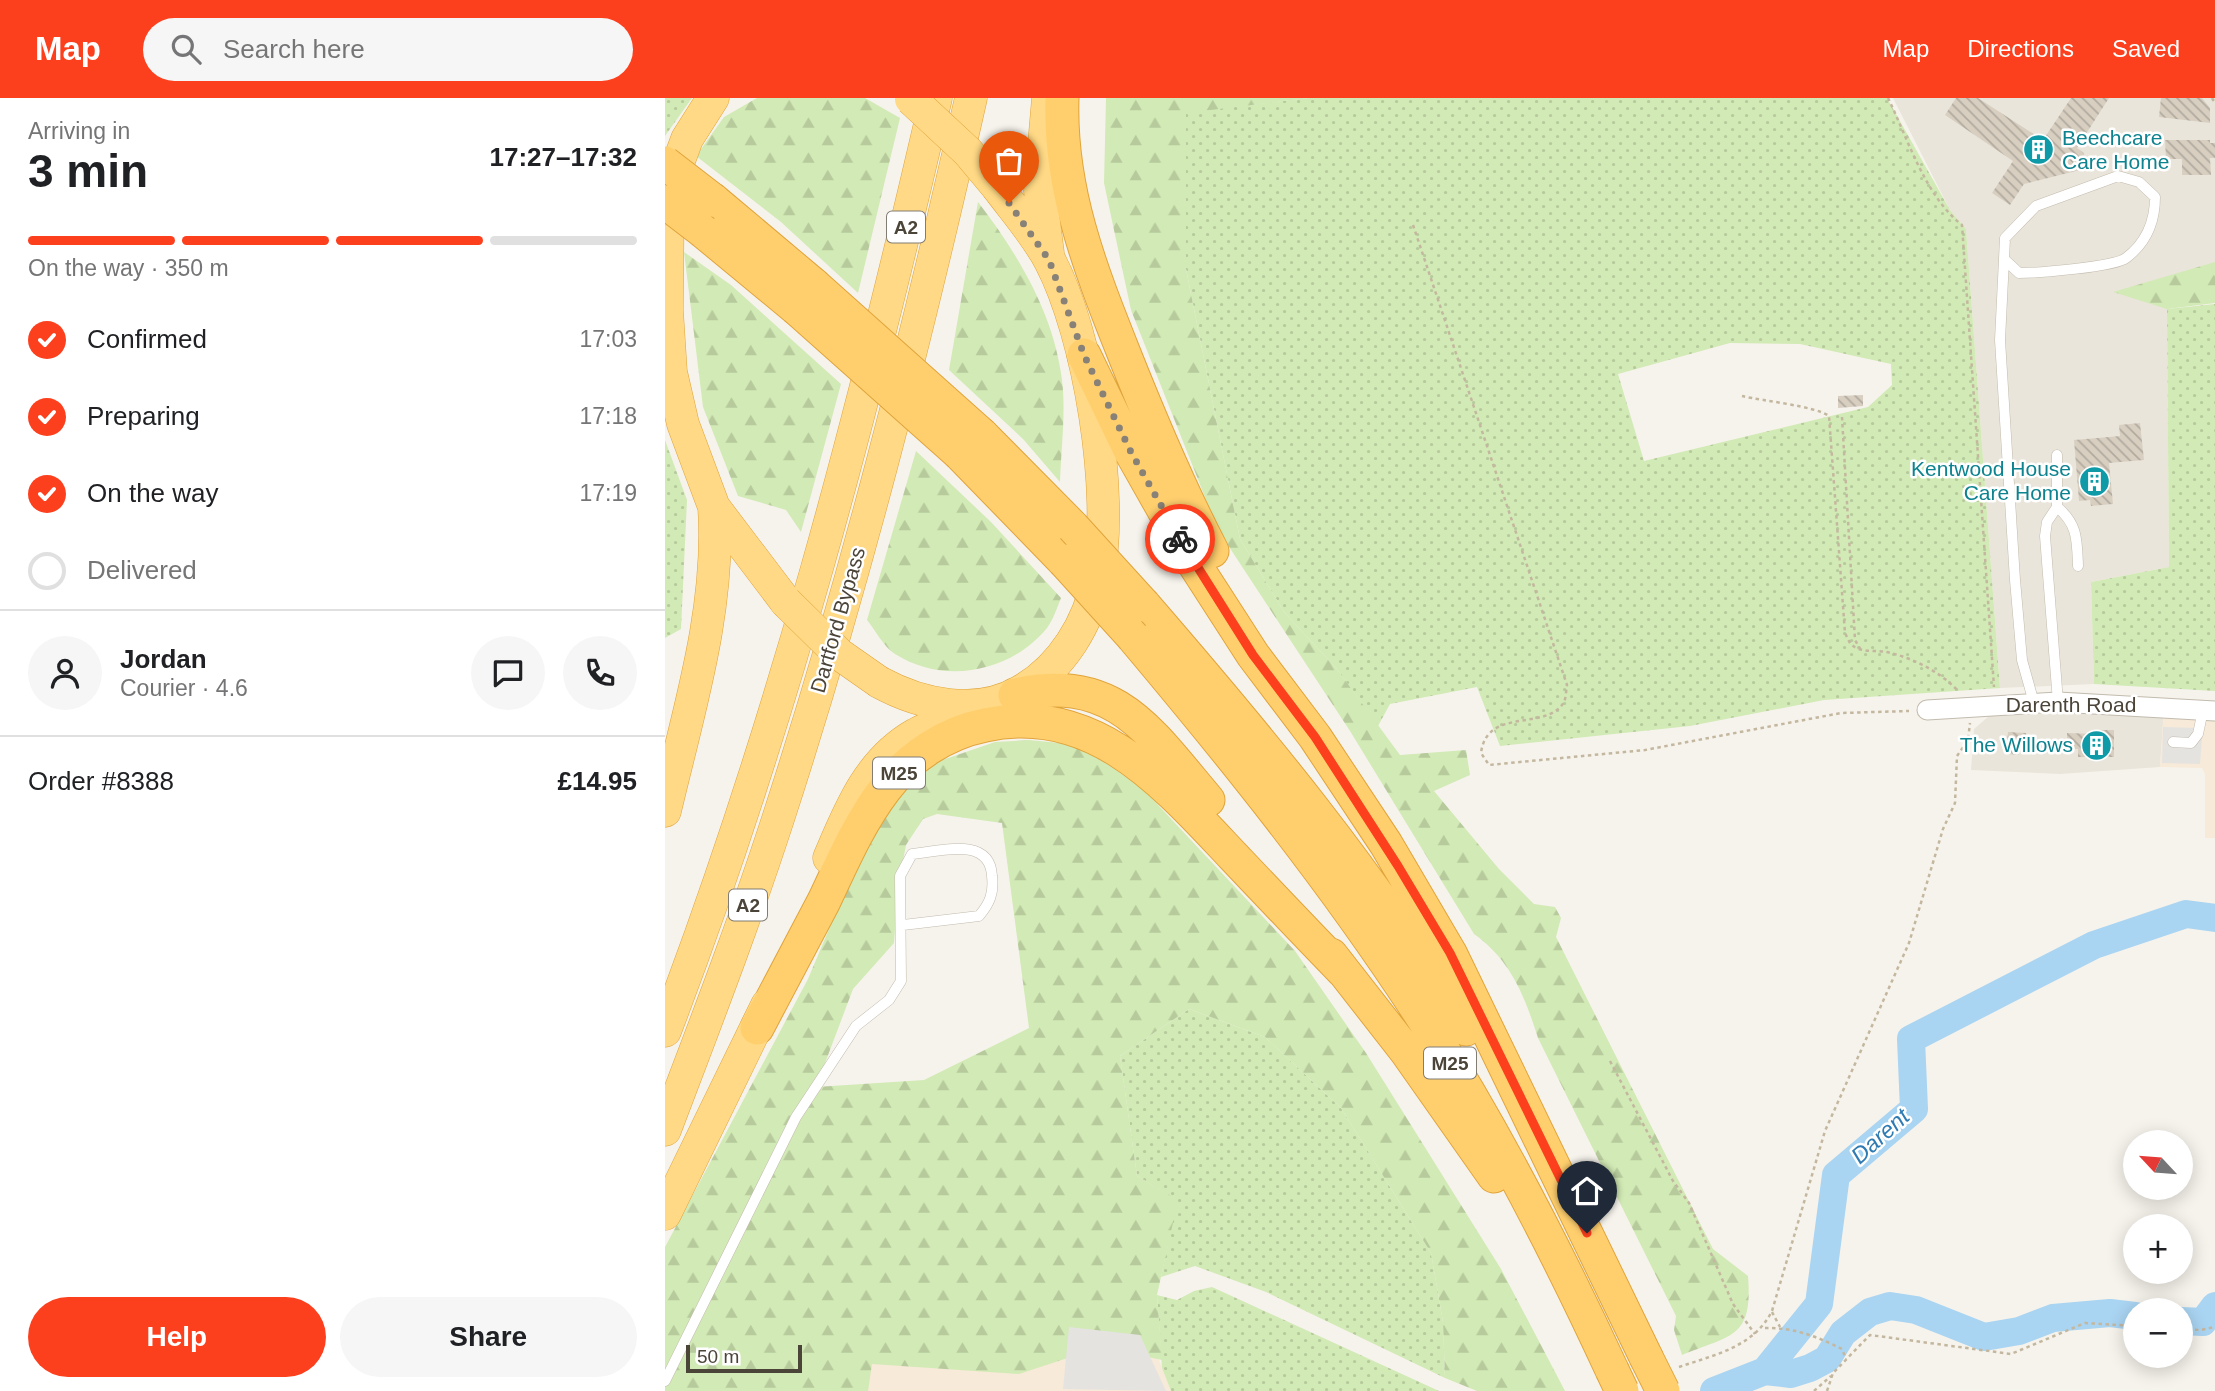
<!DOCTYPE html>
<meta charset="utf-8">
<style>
body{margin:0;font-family:Helvetica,sans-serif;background:#f6f6f6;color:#202124;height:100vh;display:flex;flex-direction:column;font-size:26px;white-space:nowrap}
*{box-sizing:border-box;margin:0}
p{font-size:23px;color:#757577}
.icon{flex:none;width:38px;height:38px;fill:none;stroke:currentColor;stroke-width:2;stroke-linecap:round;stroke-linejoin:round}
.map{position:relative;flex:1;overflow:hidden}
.sheet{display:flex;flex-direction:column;background:#fff;width:665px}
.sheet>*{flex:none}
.needle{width:46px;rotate:296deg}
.controls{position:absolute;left:1458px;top:1032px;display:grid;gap:14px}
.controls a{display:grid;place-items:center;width:70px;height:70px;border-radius:50%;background:#fff;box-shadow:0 4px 18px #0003;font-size:35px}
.scale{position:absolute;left:21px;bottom:18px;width:116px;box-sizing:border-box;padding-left:7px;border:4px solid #4b4439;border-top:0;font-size:19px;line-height:24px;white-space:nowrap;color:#4b4439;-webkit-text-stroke:5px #fff;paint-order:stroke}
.pin{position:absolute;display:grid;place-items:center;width:60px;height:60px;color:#fff;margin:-72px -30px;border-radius:50% 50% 50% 0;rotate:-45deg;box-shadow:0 0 7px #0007}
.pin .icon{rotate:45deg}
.courier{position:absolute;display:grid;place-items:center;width:70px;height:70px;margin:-35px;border:5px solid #fc3f1d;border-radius:50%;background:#fff;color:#222;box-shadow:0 2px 9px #0007}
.head em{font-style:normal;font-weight:700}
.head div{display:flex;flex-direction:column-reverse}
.head{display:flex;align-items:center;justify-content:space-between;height:119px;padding:0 28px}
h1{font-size:46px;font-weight:700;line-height:52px}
.bar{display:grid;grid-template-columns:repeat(4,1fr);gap:10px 7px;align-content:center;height:84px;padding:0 28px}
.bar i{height:9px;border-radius:5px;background:#e0e0e0}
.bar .active{background:#fc3f1d}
.bar p{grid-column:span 4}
.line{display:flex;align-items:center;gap:18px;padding:0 28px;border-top:2px solid #e0e0e0}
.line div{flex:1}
.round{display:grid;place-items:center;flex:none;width:74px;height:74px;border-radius:37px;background:#f6f6f6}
ol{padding:0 28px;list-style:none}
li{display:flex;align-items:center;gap:21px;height:77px}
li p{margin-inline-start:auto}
li .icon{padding:7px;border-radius:50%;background:#fc3f1d;color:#fff;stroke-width:4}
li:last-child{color:#757577}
li i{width:38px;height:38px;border:4px solid #e0e0e0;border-radius:50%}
.action{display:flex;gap:14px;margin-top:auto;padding:14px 28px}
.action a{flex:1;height:80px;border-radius:42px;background:#fc3f1d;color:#fff;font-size:28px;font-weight:700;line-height:80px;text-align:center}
.action a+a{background:#f6f6f6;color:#202124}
header{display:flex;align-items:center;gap:42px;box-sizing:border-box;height:98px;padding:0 35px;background:#fc3f1d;color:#fff}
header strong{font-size:33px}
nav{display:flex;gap:38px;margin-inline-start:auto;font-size:24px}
.search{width:490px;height:63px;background:#f6f6f6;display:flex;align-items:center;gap:18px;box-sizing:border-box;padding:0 24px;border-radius:38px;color:#757577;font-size:26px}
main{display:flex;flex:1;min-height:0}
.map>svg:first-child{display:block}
.residential{fill:#eae5da}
.commercial{fill:#f7ead8}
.grass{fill:url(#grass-dots);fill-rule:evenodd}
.forest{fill:url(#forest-firs);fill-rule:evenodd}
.parking{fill:#e5e3e0}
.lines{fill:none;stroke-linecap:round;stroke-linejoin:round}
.river{stroke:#a9d4f2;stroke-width:28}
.building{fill:url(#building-back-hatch)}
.service-casing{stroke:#c2bbae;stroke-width:11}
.minor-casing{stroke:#c2bbae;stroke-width:21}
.trunk-casing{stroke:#e0a43c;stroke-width:33}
.motorway-casing{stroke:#e0a43c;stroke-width:35}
.path{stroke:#c4b79f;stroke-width:2.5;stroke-dasharray:3.5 3.5;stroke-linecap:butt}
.service{stroke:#fff;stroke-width:10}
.minor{stroke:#fff;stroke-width:19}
.trunk{stroke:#ffd985;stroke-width:32}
.motorway{stroke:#ffcf6e;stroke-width:33}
.trunk-bridge-casing{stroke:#e0a43c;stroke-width:33;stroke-linecap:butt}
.motorway-bridge-casing{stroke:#e0a43c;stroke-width:35;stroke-linecap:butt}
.trunk-bridge{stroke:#ffd985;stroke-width:32}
.motorway-bridge{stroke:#ffcf6e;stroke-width:33}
.done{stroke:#878178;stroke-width:7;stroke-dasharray:0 12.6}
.route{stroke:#fc3f1d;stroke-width:9}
.labels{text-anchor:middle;stroke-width:5;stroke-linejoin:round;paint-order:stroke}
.shield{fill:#fff;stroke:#817c74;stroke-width:2}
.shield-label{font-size:19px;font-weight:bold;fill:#4b4439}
.culture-label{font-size:21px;fill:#0d838f;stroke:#fff;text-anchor:end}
.street-label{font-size:21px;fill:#4b4439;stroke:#fff}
.water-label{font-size:23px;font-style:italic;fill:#2e7ab2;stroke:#fff}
</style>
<header>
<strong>Map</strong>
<div class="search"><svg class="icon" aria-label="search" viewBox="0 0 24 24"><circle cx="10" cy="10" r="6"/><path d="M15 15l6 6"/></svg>Search here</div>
<nav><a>Map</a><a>Directions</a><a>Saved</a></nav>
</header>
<main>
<section class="sheet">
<div class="head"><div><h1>3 min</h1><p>Arriving in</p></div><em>17:27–17:32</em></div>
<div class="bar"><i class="active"></i><i class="active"></i><i class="active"></i><i></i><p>On the way · 350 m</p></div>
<ol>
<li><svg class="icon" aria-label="check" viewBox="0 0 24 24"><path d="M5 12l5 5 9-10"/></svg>Confirmed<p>17:03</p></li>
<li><svg class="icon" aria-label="check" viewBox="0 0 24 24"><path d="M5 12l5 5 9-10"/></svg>Preparing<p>17:18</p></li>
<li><svg class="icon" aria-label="check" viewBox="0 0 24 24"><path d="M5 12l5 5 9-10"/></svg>On the way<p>17:19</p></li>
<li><i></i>Delivered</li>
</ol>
<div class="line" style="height:126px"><a class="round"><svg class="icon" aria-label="person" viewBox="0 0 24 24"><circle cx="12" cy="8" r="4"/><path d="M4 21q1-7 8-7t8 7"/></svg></a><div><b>Jordan</b><p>Courier · 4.6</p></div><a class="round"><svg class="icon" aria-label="chat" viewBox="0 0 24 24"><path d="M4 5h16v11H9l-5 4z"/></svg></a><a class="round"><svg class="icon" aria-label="phone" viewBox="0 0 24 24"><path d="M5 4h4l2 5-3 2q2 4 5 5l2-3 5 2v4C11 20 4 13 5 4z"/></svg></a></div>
<div class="line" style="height:91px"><div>Order #8388</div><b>£14.95</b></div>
<div class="action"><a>Help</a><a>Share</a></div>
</section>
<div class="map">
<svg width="1550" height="1293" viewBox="0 0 1550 1293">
<defs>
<pattern id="grass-dots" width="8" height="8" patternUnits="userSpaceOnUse" patternTransform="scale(1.75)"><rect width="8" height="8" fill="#d2eab5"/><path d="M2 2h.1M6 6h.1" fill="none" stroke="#b6ca9c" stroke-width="1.8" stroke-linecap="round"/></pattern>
<pattern id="forest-firs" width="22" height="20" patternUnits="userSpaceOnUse" patternTransform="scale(1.75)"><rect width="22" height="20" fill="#d2eab5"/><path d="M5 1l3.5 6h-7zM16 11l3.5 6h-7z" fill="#b6ca9c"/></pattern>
<pattern id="building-back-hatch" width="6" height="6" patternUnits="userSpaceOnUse" patternTransform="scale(1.75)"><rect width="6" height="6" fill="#d8cfc1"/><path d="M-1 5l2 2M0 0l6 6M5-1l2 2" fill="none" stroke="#b1aa9e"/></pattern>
</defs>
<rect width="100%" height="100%" fill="#f6f3ec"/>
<path class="residential" d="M1228,0h322v183l-48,29 2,257 -78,15 3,102 -94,4 -34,-459 -16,-19z
M1499,611l-4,58 -100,7 -89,-4 3,-41 15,-13z"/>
<path class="commercial" d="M1499,611l51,11v118h-10v-64l-3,-6 -42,-1z
M179,1205l303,26 24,62h-349z"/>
<path class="grass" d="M0,0h27l-27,38z
M644,0h578l63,112 16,19 34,459 -176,12 -134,26 -190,20 -23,-59 -87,17 -12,22 -42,-58 -52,-56 -44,-73 -54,-270v-157zM1065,245l70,1 91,20 1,21 -24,22 -224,54 -26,-87z
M1550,206v387l-121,-7 -3,-102 78,-15 -2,-258z
M0,342l22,60 -6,129 -16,9z
M524,911l76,28 76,71 90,145 12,69 2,56 -179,-86 -71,-26 -34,11 16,-77 -40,-24 -17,-120z
M547,1189l227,104h-268l-9,-23 -5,-73 20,5 17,-9z"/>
<path class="forest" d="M92,0h108l35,20 -42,175 -77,-71 -85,-66 28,-39z
M441,0h203l-123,15v156l54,270 44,73 52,56 64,87 66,-5 4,25 -36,16 65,78 35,35 21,3 6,11 -5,19 157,312 35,27c5,62 -16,59 -66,79l-8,-25 2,-14 -138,-278c-13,-41 -27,-78 -64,-104l-124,-203 -132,-201 -87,-220 -27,-127z
M313,104c40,52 76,112 84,178 4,32 -1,69 -2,102l-37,-43 -74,-69z
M19,154l47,33 110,99 -40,148 -15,-22 -48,-14 -35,-89z
M1550,164v41l-48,6 -54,-17z
M251,353l75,71 70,76c-4,10 -8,22 -14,30 -37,45 -103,57 -152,26 -11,-7 -20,-24 -28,-34z
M364,642l41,4 36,19 38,27 151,161 71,102 135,216 64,122h-88l-32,-13 -2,-56 -12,-69 -90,-145 -76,-71 -76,-28 -69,47 17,120 41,24 -21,95 5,65 -61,-13 -82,27 -147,-10 -4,27h-203v-144l143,-268 42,-100 28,-56 44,-56 73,-25zM272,716l65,9 27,205 -105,52 -108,7 37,-98 41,-46 4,-56 8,-42 17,-26z"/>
<path class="parking" d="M1498,629l33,1v9l6,1 -2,26 -38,-1z
M404,1229l71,8 26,56 -103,-2z"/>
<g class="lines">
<path class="river" d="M1516,1223l22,1 12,-16
M1100,1273l54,-67 17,-129 78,-66 -3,-70 183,-94 92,-31 29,4
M1049,1293l51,-20 26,3 19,-6 17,-9 16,-26 27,-21 20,-6 26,4 68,27 35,-6 34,-13 57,-5 25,3"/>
</g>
<path class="building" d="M1291,0h22l65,42 28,-42h38l-32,50 7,5 1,9 -5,8 -56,14 -14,21 -18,-12 21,-32 -68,-46z
M1496,0h41l8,10v15l-51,-6z
M1500,42h45v3h5v15h-5l1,17h-29v-16h-16z
M1198,297v11l-25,2v-12z
M1475,325l4,37 -35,3 4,41 -22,2 -1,-6 -11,1 -5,-61 46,-4 -1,-11z
M1434,632h15v27h-36v-8h-11v-16l32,1z
M1343,634l18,1 -1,12h-5l-1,10 -13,-1z"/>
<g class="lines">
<defs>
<path id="service" d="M1453,78l21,6 16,15c0,25 -9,46 -29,61 -12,9 -89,15 -107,15l-15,-14 1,-21 31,-32z
M1339,161l-4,81 15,240 7,80 12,43
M1392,357v52l-10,15 -2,14 13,166
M1392,409c21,17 20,34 21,59
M1508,644l18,1 7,-9 5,-24
M0,1283l131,-264 60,-91 33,-26 12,-19 -1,-105 12,-22c29,-3 78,-18 80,22 2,17 -2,27 -13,40l-76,9"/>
<path id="minor" d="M1262,612l131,-8 157,9"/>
<path id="trunk" d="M48,0l-26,41 -14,38 -5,23 -1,110 4,62 12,52 31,83 72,95
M383,155l-8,-62 8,-93
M214,584c42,23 98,35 142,9 41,-23 68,-68 77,-114 17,-82 -9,-242 -48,-316 -13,-25 -34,-49 -52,-73
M0,713c23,-98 56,-202 49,-304
M164,760c20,-47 39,-97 87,-124 17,-9 37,-16 55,-24
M0,933c116,-303 198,-617 271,-933
M0,1032c39,-103 79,-206 113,-311 77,-237 138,-478 193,-721
M0,1116l102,-209"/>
<path id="motorway" d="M397,0c-3,91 28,170 61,253 27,68 55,135 89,200
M48,102l101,85
M39,134l92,76
M419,257l47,97 64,113 58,90 62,82 71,107 64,109 196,404
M317,337l91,92
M295,356l104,107
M479,507c116,134 230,271 322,424
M468,539c101,120 200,243 286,375 74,114 136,235 193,358
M350,597c100,-23 135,37 193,105
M666,857l75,96 88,125
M92,930c23,-43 45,-85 67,-127 18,-38 35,-78 61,-112 24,-32 60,-56 100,-64 109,-24 181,60 248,131 37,39 73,77 110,115"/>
</defs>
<use href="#service" class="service-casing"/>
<use href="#minor" class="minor-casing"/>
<use href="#trunk" class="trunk-casing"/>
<use href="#motorway" class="motorway-casing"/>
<path class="path" d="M1223,0c20,41 37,98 74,127l32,462
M1547,0l3,5
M748,127l154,460c-1,5 -1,13 -3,17 -17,30 -77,4 -83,51l8,12 156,-15 196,-37 68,-2
M1077,298c21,5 73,10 87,20l16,217c4,8 5,13 14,16 8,3 18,1 27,3 25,5 55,20 72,39
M1177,319l13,223 6,10
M945,963l63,120 16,22 44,101 22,30
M1107,1214l8,15
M1100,1230c28,-1 53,9 77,21l4,10
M1516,1231l20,1 14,-3
M1014,1269c35,-12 75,-20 93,-56l53,-180 84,-188 34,-114 12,-26 2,-47 11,-16 2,-17
M1149,1293l17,-15
M1162,1293l6,-18 37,-38 141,19 74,-31 50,3"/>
<use href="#service" class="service"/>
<use href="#minor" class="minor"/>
<use href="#trunk" class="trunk"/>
<use href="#motorway" class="motorway"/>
<defs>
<path id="trunk-bridge" d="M246,1l57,53 30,36
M121,504l53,52 40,28"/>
<path id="motorway-bridge" d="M0,65l48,37
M0,104l39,30
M149,187l168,150
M131,210l164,146
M408,429l71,78
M399,463l69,76
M981,1259l17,34
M947,1272l10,21"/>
</defs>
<use href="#trunk-bridge" class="trunk-bridge-casing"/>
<use href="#motorway-bridge" class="motorway-bridge-casing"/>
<use href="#trunk-bridge" class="trunk-bridge"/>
<use href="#motorway-bridge" class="motorway-bridge"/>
</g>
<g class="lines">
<path class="done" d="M344,105l40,57 35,95 47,97 49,87"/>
<path class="route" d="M515,441l73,116 62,82 83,129 52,87 137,280"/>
</g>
<defs>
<symbol id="building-disc" viewBox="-11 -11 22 22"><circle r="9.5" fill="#0f9aa8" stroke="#fff"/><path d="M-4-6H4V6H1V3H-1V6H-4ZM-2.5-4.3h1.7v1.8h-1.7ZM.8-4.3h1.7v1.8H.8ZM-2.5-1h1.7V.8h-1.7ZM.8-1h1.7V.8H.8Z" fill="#fff"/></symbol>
</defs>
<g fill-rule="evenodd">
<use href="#building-disc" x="1356" y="34" width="35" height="35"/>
<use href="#building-disc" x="1412" y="366" width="35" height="35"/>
<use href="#building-disc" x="1414" y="630" width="35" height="35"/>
</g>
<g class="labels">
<g class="shield">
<rect x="222" y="113.5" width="38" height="31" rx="5"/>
<rect x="208" y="659.5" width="52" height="31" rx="5"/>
<rect x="64" y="791.5" width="38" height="31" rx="5"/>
<rect x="759" y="949.5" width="52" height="31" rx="5"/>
</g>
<g class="shield-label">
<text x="241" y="136">A2</text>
<text x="234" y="682">M25</text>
<text x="83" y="814">A2</text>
<text x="785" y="972">M25</text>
</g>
<g class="culture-label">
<text x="1397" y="47" text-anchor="start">Beechcare<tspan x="1397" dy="24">Care Home</tspan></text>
<text x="1406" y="378">Kentwood House<tspan x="1406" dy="24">Care Home</tspan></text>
<text x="1408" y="654">The Willows</text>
</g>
<g class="street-label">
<text transform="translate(173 522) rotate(-74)" y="7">Dartford Bypass</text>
<text x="1406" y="614">Darenth Road</text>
</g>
<g class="water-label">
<text transform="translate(1215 1038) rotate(-42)" y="8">Darent</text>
</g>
</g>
</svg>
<div class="controls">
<a><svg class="needle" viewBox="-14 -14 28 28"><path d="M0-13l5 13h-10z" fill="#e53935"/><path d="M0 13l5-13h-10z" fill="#757577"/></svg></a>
<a>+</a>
<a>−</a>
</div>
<div class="scale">50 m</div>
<div class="pin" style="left:344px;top:105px;background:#ea580c"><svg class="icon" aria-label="bag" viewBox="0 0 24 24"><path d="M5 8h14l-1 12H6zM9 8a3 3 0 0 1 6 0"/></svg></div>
<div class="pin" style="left:922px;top:1135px;background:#1f2937"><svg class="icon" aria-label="home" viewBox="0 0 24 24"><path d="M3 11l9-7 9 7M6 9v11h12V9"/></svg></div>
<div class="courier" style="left:515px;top:441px"><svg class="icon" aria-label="bike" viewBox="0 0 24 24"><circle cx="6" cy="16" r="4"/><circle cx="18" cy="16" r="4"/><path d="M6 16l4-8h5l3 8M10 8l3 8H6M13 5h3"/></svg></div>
</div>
</main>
